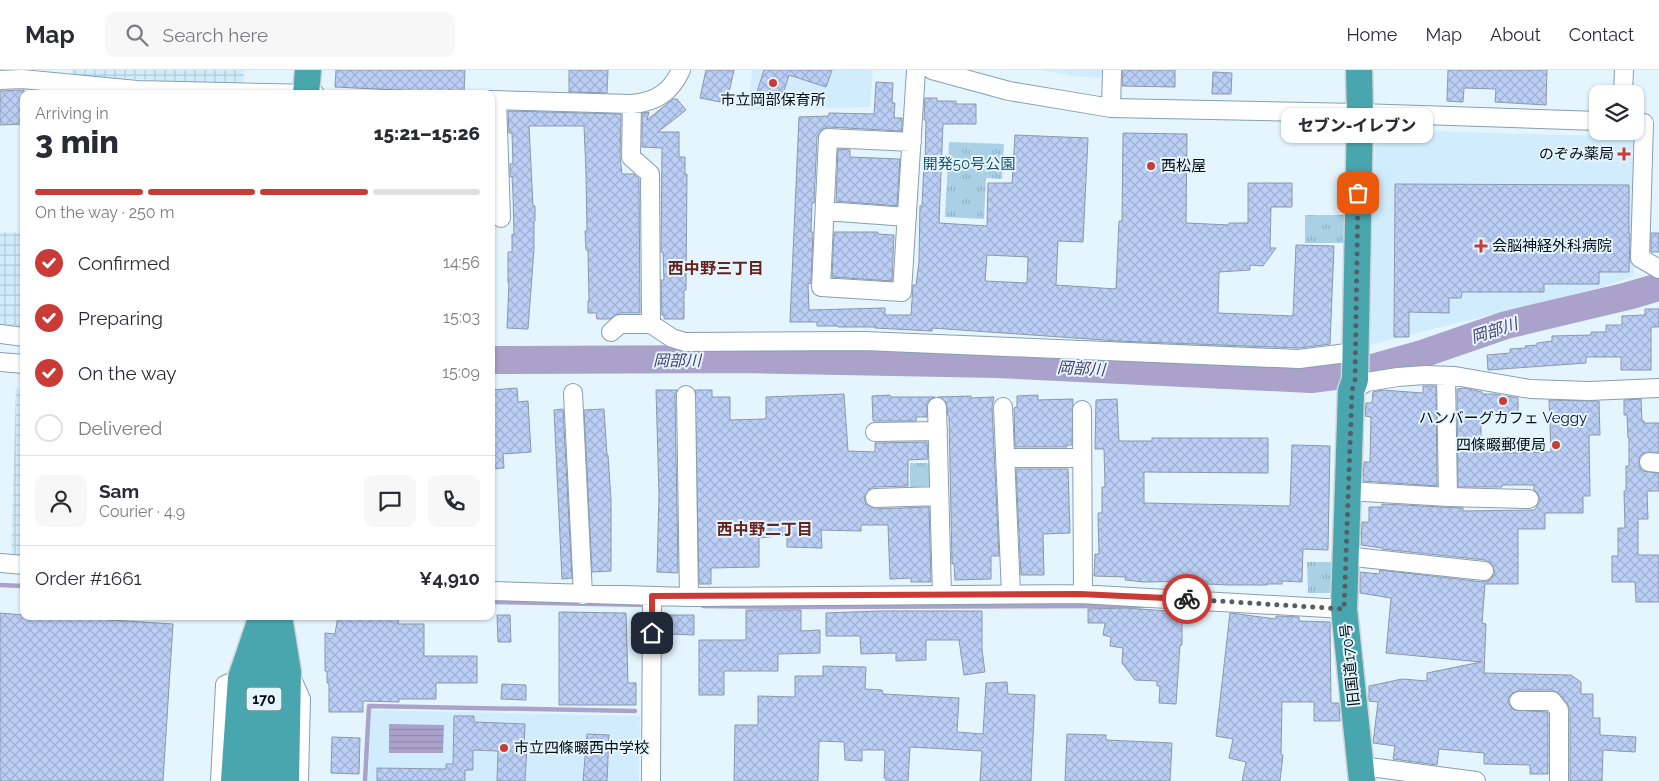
<!DOCTYPE html>
<meta charset="utf-8">
<style>
body{margin:0;font-family:Raleway,"Noto Sans JP",sans-serif;background:#f7f7f7;color:#2b2b33;height:100vh;display:flex;flex-direction:column;font-size:19px;white-space:nowrap}
*{box-sizing:border-box;margin:0}
p{font-size:16px;color:#7c7c81}
.icon{flex:none;width:28px;height:28px;fill:none;stroke:currentColor;stroke-width:2;stroke-linecap:round;stroke-linejoin:round}
.map{position:relative;flex:1;overflow:hidden}
.drawer{position:absolute;left:20px;top:20px;width:475px;height:530px;display:flex;flex-direction:column;background:#fff;border-radius:10px;box-shadow:0 1px 4px #0004}
.drawer>*{flex:none}
.fabs{position:absolute;left:1589px;top:15px;display:grid;gap:10px}
.fabs a{display:grid;place-items:center;width:55px;height:55px;border-radius:10px;background:#fff;box-shadow:0 1px 4px #0004;font-size:25px}
.pin{position:absolute;display:grid;place-items:center;width:42px;height:42px;color:#fff;margin:-21px;border-radius:10px;box-shadow:0 2px 8px #0006}
.courier{position:absolute;display:grid;place-items:center;width:50px;height:50px;margin:-25px;border:4px solid #ca3b37;border-radius:50%;background:#fff;color:#222;box-shadow:0 1px 6px #0007}
.bubble{position:absolute;height:35px;border-radius:10px;background:#fff;box-shadow:0 1px 4px #0004;font-size:16px;font-weight:800;line-height:35px;text-align:center}
.head em{font-style:normal;font-weight:800}
.head div{display:flex;flex-direction:column-reverse}
.head{display:flex;align-items:center;justify-content:space-between;height:85px;padding:0 15px}
h1{font-size:32px;font-weight:800;line-height:38px}
.bar{display:grid;grid-template-columns:repeat(4,1fr);gap:8px 5px;align-content:center;height:60px;padding:0 15px}
.bar i{height:6px;border-radius:4px;background:#e1e1e2}
.bar .on{background:#ca3b37}
.bar p{grid-column:span 4}
.line{display:flex;align-items:center;gap:12px;padding:0 15px;border-top:1px solid #e1e1e2}
.line div{flex:1}
.round{display:grid;place-items:center;flex:none;width:52px;height:52px;border-radius:10px;background:#f7f7f7}
ol{padding:0 15px;list-style:none}
li{display:flex;align-items:center;gap:15px;height:55px}
li p{margin-inline-start:auto}
li .icon{padding:5px;border-radius:50%;background:#ca3b37;color:#fff;stroke-width:4}
li:last-child{color:#7c7c81}
li i{width:28px;height:28px;border:2px solid #e1e1e2;border-radius:50%}
header{display:flex;align-items:center;gap:30px;box-sizing:border-box;height:70px;padding:0 25px;background:#fff;border-bottom:1px solid #e1e1e2}
header strong{font-size:24px}
nav{display:flex;gap:28px;margin-inline-start:auto;font-size:18px}
.search{width:350px;height:45px;background:#f7f7f7;display:flex;align-items:center;gap:12px;box-sizing:border-box;padding:0 18px;border-radius:10px;color:#7c7c81;font-size:19px}
.map>svg:first-child{display:block}
.built{fill:#d1edfd}
.industrial{fill:url(#industrial-grid)}
.park{fill:url(#park-tufts)}
.water{fill:url(#water-rules)}
.lines{fill:none;stroke-linecap:round;stroke-linejoin:round}
.stream{stroke:#aaa2ca;stroke-width:4.5}
.river{stroke:#aaa2ca;stroke-width:28}
.building{fill:url(#building-cross-hatch);stroke:#8c97ad;fill-rule:evenodd}
.minor-casing{stroke:#879fae;stroke-width:20}
.highway-casing{stroke:#d2d3d4;stroke-width:29}
.minor{stroke:#fff;stroke-width:18}
.highway{stroke:#4aa6ae;stroke-width:26}
.done{stroke:#535e65;stroke-width:5;stroke-dasharray:0 9}
.route{stroke:#ca3b37;stroke-width:6}
.poi-dot{fill:#ca3b37;stroke:#e5f5fe;stroke-width:2}
.labels{text-anchor:middle;stroke-width:4;stroke-linejoin:round;paint-order:stroke}
.shield{fill:#e5f5fe;stroke:#485359;stroke-width:1}
.shield-label{font-size:14px;font-weight:bold;fill:#050d12}
.poi-label{font-size:15px;fill:#050d12;stroke:#e5f5fe;text-anchor:start}
.park-label{font-size:15px;fill:#164d67;stroke:#e5f5fe}
.street-label{font-size:15px;fill:#050d12;stroke:#e5f5fe}
.neighbourhood-label{font-size:16px;font-weight:bold;fill:#67221e;stroke:#e5f5fe}
.water-label{font-size:16px;font-style:italic;fill:#4c3d72;stroke:#e5f5fe}
</style>
<header>
<strong>Map</strong>
<div class="search"><svg class="icon" aria-label="search" viewBox="0 0 24 24"><circle cx="10" cy="10" r="6"/><path d="M15 15l6 6"/></svg>Search here</div>
<nav><a>Home</a><a>Map</a><a>About</a><a>Contact</a></nav>
</header>
<div class="map">
<svg width="1659" height="711" viewBox="0 0 1659 711">
<defs>
<pattern id="industrial-grid" width="8" height="8" patternUnits="userSpaceOnUse" patternTransform="scale(1.25)"><rect width="8" height="8" fill="#d1edfd"/><path d="M0 4h8M4 0v8" fill="none" stroke="#b2cad8"/></pattern>
<pattern id="park-tufts" width="24" height="20" patternUnits="userSpaceOnUse" patternTransform="scale(1.25)"><rect width="24" height="20" fill="#aad0e5"/><path d="M3 7l-1-3M5 7V3M7 7l1-3M15 17l-1-3M17 17v-4M19 17l1-3" fill="none" stroke="#91b1c3"/></pattern>
<pattern id="water-rules" width="6" height="5" patternUnits="userSpaceOnUse" patternTransform="scale(1.25)"><rect width="6" height="5" fill="#aaa2ca"/><path d="M0 2.5h6" fill="none" stroke="#918aac"/></pattern>
<pattern id="building-cross-hatch" width="8" height="8" patternUnits="userSpaceOnUse" patternTransform="scale(1.25)"><rect width="8" height="8" fill="#bbcef5"/><path d="M0 0l8 8M0 8l8-8" fill="none" stroke="#9fb0d1"/></pattern>
</defs>
<rect width="100%" height="100%" fill="#e5f5fe"/>
<path class="built" d="M752,0h117l4,1 -3,36 -122,3z
M1041,0h63l-4,8 -27,-2z
M1395,60l234,7 6,8 -1,131 -32,11 -233,58 6,-199z
M371,640l269,6 -1,65h-271z"/>
<path class="industrial" d="M72,0h172l-1,16 -172,-11z
M0,162l24,1v93l-24,-2z
M16,318l8,1v172l-13,-1z"/>
<path class="park" d="M949,72l55,2 -2,35 -16,-1 -2,41 -39,-2z
M1305,145h40l-1,28h-39z
M910,393h22l1,27h-23z
M1307,492h27v25l-5,6h-21z"/>
<path class="water" d="M389,654l55,1 -1,28h-54z"/>
<g class="lines">
<path class="stream" d="M0,515l24,1
M491,532l157,3
M703,536l89,1 351,-1
M365,711l4,-75 266,5"/>
<path class="river" d="M491,290l251,-1 255,5 314,15 40,-5 71,-20 84,-29 122,-29 31,-9"/>
</g>
<path class="building" d="M336,0h129l-1,24h-27v-2l-102,-5z
M569,0h39l-1,23 -38,-1z
M706,0h28l-7,31 -6,-1 -1,2 -20,-4z
M764,0h68l-6,17 -37,-12 -9,28 -24,-8z
M1123,0h52v17l-53,-1z
M1448,0h99l-1,35 -51,-3 1,-13 -32,-1 -1,14 -16,-1z
M1213,2l19,1 -1,21h-19z
M876,12l17,1 -1,20h3l-1,15h8v13l-74,-4 -5,2 -6,8 -3,66h-2l-1,29h2l-2,51 -3,1 1,26 76,-2v7h26l2,-30h3l3,-23 1,-56h2l2,-42 1,1 1,-45h-2l1,-22h12v3h19v3h20v20h-33l-4,99 48,3 1,-43h24l3,-48 73,3 -5,104 -25,-1 -2,44 60,4 3,-68h3l1,-88 64,1 -1,89 43,2v-2h19v-40h44v24h-21l-1,41h6l-13,18 -13,-1v5l-31,2 -1,41 75,3 3,-71 38,1 -4,98 -31,4 -181,-7 -186,-13v3l-57,-3v-1h-37v-1h-21v-4h-27l9,-205 30,-1v-3l45,1zM987,185l41,2 -1,26 -42,-2z
M24,20v34l-24,1v-34z
M673,29h4l9,11 -28,22h21v25h6v17h2l-1,116h-2v29h-20v-4h-2l-1,-35h3l-1,-28h-2l1,-104 -20,-1v-34l7,-1 -2,8z
M508,41l113,3 -1,43 2,17h12l5,5 1,134h-20l-10,6h-13l-1,-6h-8v-12h1l-1,-51h-2l-1,-19h2l-1,-58 -2,-47h-55l4,80h2v15h-1v28l-6,80 -21,-1 2,-45h-1v-31h4v-18l2,1 -1,-41 -1,-18 -2,1v-13h3l-1,-31h-3z
M838,79l12,1v7l50,2 -3,47 -61,-5z
M1395,114l234,1v49h1l-1,38h-30v12h-55v8h-82l-1,6h-12v15l-40,-1v25h-15z
M834,162h44v2l16,1 -2,46 -60,-4z
M1651,163h8v19h-8z
M1645,239h14v18h-8v43h-30v-13h-35v6l-98,7 -1,-15 23,-2v-4l16,-1 -1,-2 12,-1v-2l15,-2v-5l39,-1v-3h15v-7h16v-9l23,-1z
M1423,316h13l1,100 -74,-5 1,-19h6l1,-45 -6,-1 1,-13h6l1,-11 9,-2 41,3z
M517,318l1,14 10,-1 3,51 -28,2 1,14 -13,1v-79z
M1464,318l18,4v2h12l24,4v17l-37,1v35h23v2l47,-1 -2,-52 50,1 1,34h-11l1,61h-7v17h-38v16h-27v55h-33l-3,39 4,1 -2,49 87,2 10,7v12h12v24h7v17l36,2 -1,15 -32,-2 -1,31h-32v-72l-3,-6 -7,-9 -8,-4h-33l-9,5 -2,6 2,5 4,4 33,2 1,2v60h-18v-9l-46,-1v-11l-45,-4 -2,16 -44,-6 2,-13 -22,-3 5,-41 -9,-1v-15l33,-7 25,2v-8l54,-11 -95,-9 5,-55 -31,-5v-21l19,2 1,-4 103,12 5,-1 4,-3 3,-6 -4,-9 -6,-3 -103,-11v-1l-21,-3 1,-23h7v-15h13v-3l81,4v3l72,-1 5,-10 -2,-6 -4,-4v-5h-32v2h-44l-1,-98z
M656,320h21l-2,5 3,178 -21,-1 2,-78z
M695,320h17v7h18v23l36,-1v-22l78,-3 4,57 27,1v-9l52,-1 1,17 -20,1v26l-34,1 -5,2 -5,9 2,6 9,5 54,-2 2,75h-20v-4l-21,1 -2,-54h-27v6l-40,-1 1,18 -35,-1v-12l-28,3v29l-48,1v16h-12z
M890,325v2h45l-8,5v15h-11v4h-43l-1,-25z
M1038,325v5l35,-1 -1,46h-5v2h-52l-1,-39 3,-1v-11z
M971,326v2l23,-1 -2,10 7,149h-8v23l-36,1 -1,-17 -2,1 -3,-148h-1l-2,-14 -8,-5z
M1117,329l2,42h33v-3h116v35l-124,-1v31l146,3 2,-61 38,1 -2,104 -25,-1 -1,33 -20,-1v3h-15v1h-39l-21,-1v-3l-63,1 -19,-2 1,-3 -32,-1 1,-22h4l-1,-41h4v-26h3l-1,-38h-9l1,-49z
M1641,329l1,22h2v2h15v29l-15,1 -4,3 -1,10 4,5 16,2v18h-12l1,28h-10v36h21v47h-23l-1,-20h-23v-26h6v-28h7l-1,-37h2v-25h3v-28h-1l-1,-23h-3v-15z
M563,339l9,169 -10,1 -8,-169z
M604,339l3,46h1l3,45v71l-19,1 -8,-162z
M1016,399h52l2,64 -27,1 1,41h-23z
M1125,538l57,4v33h-2l-4,59 -17,-1 1,-17h-3v-5l-22,-1 -13,-17 1,-15 -13,-2 1,-9 -8,-2 2,-12h-17v-14z
M746,540h55v21l19,-1v23l-42,1v17h-54v24h-25v-55h47z
M880,541h102v39l3,22 -21,3 -5,-35h-33v20l-30,1v-8l-35,1 -1,-18h-34v-23z
M559,542l67,1 2,70h8v22h-77z
M0,543l24,2v1h23l126,8 -10,157h-163z
M1230,543l46,6v-3l23,1v4l31,1 1,81h8l1,18h-26v-19h-32l-1,53h2l-3,26h-38l4,-19 -17,-4 4,-19 -17,-3z
M497,545h13l1,27h-13z
M669,545h25v20l-26,-1z
M338,546h61l-1,8h26v32h53v27h-41v16h-37v3l-36,-1v11h-34v-29h-2v-12h-2v-38l10,1z
M823,596l43,1 -1,22 17,1 1,4 76,4 -2,34 26,2 3,-51 21,-1 1,12 27,1 -4,86h-51l2,-30 -72,-4 -2,34h-22v-3h-2l1,-28h-23v11l-17,-1 -1,-18 -25,-1 -1,40h-84l1,-56h23v-29l37,1v-21h28z
M502,614l24,1v15l-25,-1z
M454,646h20v6l51,2 -1,22h3l-2,35h-28l1,-30 -25,-1v20h-8v11h-88v-13l69,1v-5h7z
M587,664l22,1 -2,46h-24z
M1067,664l39,1v5l66,3 -2,38h-105z
M332,667l28,1 -1,36 -28,-1z"/>
<g class="lines">
<defs>
<path id="minor" d="M932,0l77,21 102,17 249,5 238,8
M0,10l22,-1 115,11 178,4
M1623,24l1,-24
M491,30l141,4c24,-2 39,-12 49,-34
M497,30l4,118
M1111,38l1,-38
M1644,53l-4,135 19,11
M912,72l-84,-4 -7,149 81,5 14,-222
M825,141l82,6
M651,254l21,14 13,4 179,-1 435,18 56,-7
M611,262l9,-8h31l-1,-150 -19,-17 1,-53
M0,264l24,3
M0,292l24,2
M1446,306l2,121
M1351,321l16,-9 31,-5 27,-2 30,1 75,13 59,2 70,-3
M573,323l10,202
M686,325l3,202
M937,337l5,188
M1003,337l8,187
M1082,340l1,184
M875,362l63,-1
M1005,388h77
M1649,392l10,1
M1347,421l101,6 81,2
M875,428l64,-2
M1345,486l139,15
M0,493l24,2
M491,521l198,6 391,-3 264,15
M291,607l10,22 -2,82
M1519,631h33l7,9v71
M1362,696l114,15
M220,711l5,-96 16,-7
M651,711l1,-185"/>
<path id="highway" d="M1359,0l1,43 -5,267 -4,11 -7,218 18,172
M306,24l2,-24
M279,546l9,56 -2,109
M234,711l7,-103 21,-62
M260,711l9,-159"/>
</defs>
<use href="#minor" class="minor-casing"/>
<use href="#highway" class="highway-casing"/>
<use href="#minor" class="minor"/>
<use href="#highway" class="highway"/>
</g>
<g class="lines">
<path class="done" d="M1187,529l157,10 8,-218 3,-11 3,-187"/>
<path class="route" d="M652,563v-37l428,-2 107,5"/>
</g>
<g class="poi-dot">
<circle cx="773" cy="13" r="5"/>
<path d="M1621.5 76.5h5v5h5v5h-5v5h-5v-5h-5v-5h5z"/>
<circle cx="1151" cy="96" r="5"/>
<path d="M1478.5 168.5h5v5h5v5h-5v5h-5v-5h-5v-5h5z"/>
<circle cx="1503" cy="331" r="5"/>
<circle cx="1556" cy="375" r="5"/>
<circle cx="504" cy="678" r="5"/>
</g>
<g class="labels">
<rect class="shield" x="246.5" y="617.5" width="35" height="23" rx="4"/>
<g class="shield-label">
<text x="264" y="634">170</text>
</g>
<g class="poi-label">
<text x="773" y="35" text-anchor="middle">市立岡部保育所</text>
<text x="1614" y="89" text-anchor="end">のぞみ薬局</text>
<text x="1161" y="101">西松屋</text>
<text x="1492" y="181">会脳神経外科病院</text>
<text x="1503" y="353" text-anchor="middle">ハンバーグカフェ Veggy</text>
<text x="1546" y="380" text-anchor="end">四條畷郵便局</text>
<text x="514" y="683">市立四條畷西中学校</text>
</g>
<g class="park-label">
<text x="969" y="99">開発50号公園</text>
</g>
<g class="street-label">
<text transform="translate(1350 595) rotate(-96)" y="5">旧国道170号</text>
</g>
<g class="neighbourhood-label">
<text x="716" y="204">西中野三丁目</text>
<text x="765" y="465">西中野二丁目</text>
</g>
<g class="water-label">
<text transform="translate(1494 260) rotate(-18)" y="6">岡部川</text>
<text x="677" y="296">岡部川</text>
<text transform="translate(1081 298) rotate(3)" y="6">岡部川</text>
</g>
</g>
</svg>
<div class="fabs">
<a><svg class="icon" aria-label="layers" viewBox="0 0 24 24"><path d="M12 4l9 5-9 5-9-5zM3 14l9 5 9-5"/></svg></a>
</div>
<div class="pin" style="left:1358px;top:123px;background:#ea580c"><svg class="icon" aria-label="bag" viewBox="0 0 24 24"><path d="M5 8h14l-1 12H6zM9 8a3 3 0 0 1 6 0"/></svg></div>
<div class="pin" style="left:652px;top:563px;background:#1f2937"><svg class="icon" aria-label="home" viewBox="0 0 24 24"><path d="M3 11l9-7 9 7M6 9v11h12V9"/></svg></div>
<div class="courier" style="left:1187px;top:529px"><svg class="icon" aria-label="bike" viewBox="0 0 24 24"><circle cx="6" cy="16" r="4"/><circle cx="18" cy="16" r="4"/><path d="M6 16l4-8h5l3 8M10 8l3 8H6M13 5h3"/></svg></div>
<div class="bubble" style="left:1281px;top:38px;width:152px">セブン-イレブン</div>
<section class="drawer">
<div class="head"><div><h1>3 min</h1><p>Arriving in</p></div><em>15:21–15:26</em></div>
<div class="bar"><i class="on"></i><i class="on"></i><i class="on"></i><i></i><p>On the way · 250 m</p></div>
<ol>
<li><svg class="icon" aria-label="check" viewBox="0 0 24 24"><path d="M5 12l5 5 9-10"/></svg>Confirmed<p>14:56</p></li>
<li><svg class="icon" aria-label="check" viewBox="0 0 24 24"><path d="M5 12l5 5 9-10"/></svg>Preparing<p>15:03</p></li>
<li><svg class="icon" aria-label="check" viewBox="0 0 24 24"><path d="M5 12l5 5 9-10"/></svg>On the way<p>15:09</p></li>
<li><i></i>Delivered</li>
</ol>
<div class="line" style="height:90px"><a class="round"><svg class="icon" aria-label="person" viewBox="0 0 24 24"><circle cx="12" cy="8" r="4"/><path d="M4 21q1-7 8-7t8 7"/></svg></a><div><b>Sam</b><p>Courier · 4.9</p></div><a class="round"><svg class="icon" aria-label="chat" viewBox="0 0 24 24"><path d="M4 5h16v11H9l-5 4z"/></svg></a><a class="round"><svg class="icon" aria-label="phone" viewBox="0 0 24 24"><path d="M5 4h4l2 5-3 2q2 4 5 5l2-3 5 2v4C11 20 4 13 5 4z"/></svg></a></div>
<div class="line" style="height:65px"><div>Order #1661</div><b>¥4,910</b></div>
</section>
</div>
